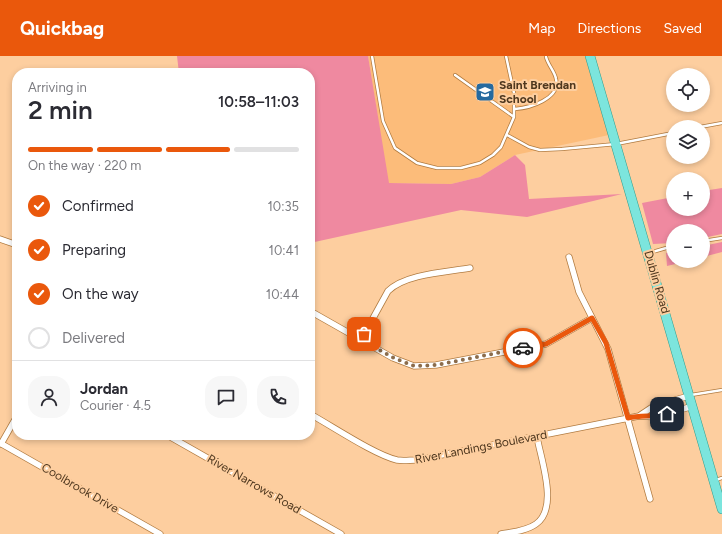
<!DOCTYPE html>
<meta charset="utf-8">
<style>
body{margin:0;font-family:Figtree,sans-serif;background:#f7f7f7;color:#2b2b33;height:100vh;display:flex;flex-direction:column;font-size:15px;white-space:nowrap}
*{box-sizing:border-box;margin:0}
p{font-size:13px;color:#7c7c81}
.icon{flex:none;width:22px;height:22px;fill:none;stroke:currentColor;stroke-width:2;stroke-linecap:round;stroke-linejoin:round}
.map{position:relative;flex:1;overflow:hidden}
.side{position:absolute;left:12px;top:12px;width:303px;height:372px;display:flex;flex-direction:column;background:#fff;border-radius:16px;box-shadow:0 2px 6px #0003}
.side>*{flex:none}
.tools{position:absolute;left:666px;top:12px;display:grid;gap:8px}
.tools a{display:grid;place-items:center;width:44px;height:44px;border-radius:50%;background:#fff;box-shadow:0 2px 6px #0003;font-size:20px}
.pin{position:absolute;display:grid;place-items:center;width:34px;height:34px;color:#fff;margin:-17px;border-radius:8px;box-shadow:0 2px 6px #0006}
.courier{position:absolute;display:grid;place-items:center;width:40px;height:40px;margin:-20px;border:3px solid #ea580c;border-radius:50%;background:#fff;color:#222;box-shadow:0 1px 5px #0007}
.headline em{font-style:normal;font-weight:600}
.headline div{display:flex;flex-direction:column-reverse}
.headline{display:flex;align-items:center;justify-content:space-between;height:68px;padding:0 16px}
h1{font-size:26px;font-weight:600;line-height:30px}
.bar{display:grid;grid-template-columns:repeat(4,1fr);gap:6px 4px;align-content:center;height:48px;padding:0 16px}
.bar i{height:5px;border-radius:3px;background:#e1e1e2}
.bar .on{background:#ea580c}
.bar p{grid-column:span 4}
.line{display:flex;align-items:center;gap:10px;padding:0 16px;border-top:1px solid #e1e1e2}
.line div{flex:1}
.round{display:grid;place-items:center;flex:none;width:42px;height:42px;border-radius:16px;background:#f7f7f7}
ol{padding:0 16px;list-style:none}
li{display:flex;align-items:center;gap:12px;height:44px}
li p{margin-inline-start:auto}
li .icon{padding:4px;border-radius:50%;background:#ea580c;color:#fff;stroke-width:4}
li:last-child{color:#7c7c81}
li i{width:22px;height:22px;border:2px solid #e1e1e2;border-radius:50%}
header{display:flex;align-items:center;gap:24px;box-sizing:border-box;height:56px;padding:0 20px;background:#ea580c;color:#fff}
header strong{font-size:19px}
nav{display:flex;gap:22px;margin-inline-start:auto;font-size:14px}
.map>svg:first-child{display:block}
.built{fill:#fcbc7a}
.green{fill:#ef89a0}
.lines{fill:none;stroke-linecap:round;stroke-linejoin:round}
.lane-casing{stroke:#b17b40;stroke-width:4}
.street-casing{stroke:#b17b40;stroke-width:7}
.primary-casing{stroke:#339d8b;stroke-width:10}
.lane{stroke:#fff;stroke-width:2.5}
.street{stroke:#fff;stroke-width:5.5}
.primary{stroke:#7ce5dd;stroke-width:9}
.done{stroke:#8b6c4b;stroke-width:4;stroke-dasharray:0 7.2}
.route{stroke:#ea580c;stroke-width:5}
.labels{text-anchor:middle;stroke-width:4;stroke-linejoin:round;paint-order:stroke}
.poi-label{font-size:12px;font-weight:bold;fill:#4e371e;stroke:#fdce9f;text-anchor:start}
.street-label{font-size:12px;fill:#4e371e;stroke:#fdce9f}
</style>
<header>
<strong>Quickbag</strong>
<nav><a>Map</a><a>Directions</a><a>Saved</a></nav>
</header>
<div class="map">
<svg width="722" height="478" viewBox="0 0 722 478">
<rect width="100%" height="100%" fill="#fdce9f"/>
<path class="built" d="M368,0h217l24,79 -94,20 -35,22 -29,7 -63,-1z"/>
<path class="green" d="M177,0h191l21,127 62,1 29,-7 35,-22 10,10 4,34 93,-5 -95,23 -66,-7 -151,33v-170h-131z
M722,132v46l-19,4v-7h-30v12l-20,1 -11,-41 31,-6v12h30v-18z
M722,186v10l-19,5v-11z
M673,196v9h15l-21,5 -1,-13z"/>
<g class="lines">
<defs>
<path id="lane" d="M372,0l11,65 12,27 22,15 20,5h24l19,-5 13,-8 8,-8 13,-30v-24l-8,-37
M455,19l59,42
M515,53c14,-1 46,-10 41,-30 -1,-7 -8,-14 -10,-22
M700,71l22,-4
M507,79l22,12 11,3 22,-1 54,-5 57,-11
M703,185l19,-3
M649,197l24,-7
M691,339l31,-5
M716,424l6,-2"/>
<path id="street" d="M0,183l17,6
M569,201l10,35 29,57 42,150
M310,255l83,47 21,8 22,-1 110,-21 46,-26
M361,284l27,-49c17,-17 58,-19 82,-23
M310,358c22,12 65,41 87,46 6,1 13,0 19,0l223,-44 17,1 37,-11
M639,360l15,-10 35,-10
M167,379l174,99
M0,387l160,91
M1,388l16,-28
M501,478c11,-2 25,-3 35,-10 23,-16 5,-64 1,-87"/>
<path id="primary" d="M590,0l132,453"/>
</defs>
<use href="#lane" class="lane-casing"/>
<use href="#street" class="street-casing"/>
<use href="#primary" class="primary-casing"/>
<use href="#lane" class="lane"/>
<use href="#street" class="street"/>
<use href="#primary" class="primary"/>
</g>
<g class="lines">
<path class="done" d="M364,278l-3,6 33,18 20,8 22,-1 87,-17"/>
<path class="route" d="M523,292l23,-4 46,-26 14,25 22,75c13,-3 26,-1 39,-4"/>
</g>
<defs>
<symbol id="school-square" viewBox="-11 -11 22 22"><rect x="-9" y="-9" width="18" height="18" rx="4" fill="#266a9f" stroke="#fdce9f"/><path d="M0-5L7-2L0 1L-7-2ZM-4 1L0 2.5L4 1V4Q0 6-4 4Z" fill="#fff"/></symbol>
</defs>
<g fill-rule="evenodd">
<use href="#school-square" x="474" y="25" width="22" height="22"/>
</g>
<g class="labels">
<g class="poi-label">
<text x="499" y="33">Saint Brendan<tspan x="499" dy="14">School</tspan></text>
</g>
<g class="street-label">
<text transform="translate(657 226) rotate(74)" y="4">Dublin Road</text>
<text transform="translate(481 391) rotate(-11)" y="4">River Landings Boulevard</text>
<text transform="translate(254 428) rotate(30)" y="4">River Narrows Road</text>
<text transform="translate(80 432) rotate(30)" y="4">Coolbrook Drive</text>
</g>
</g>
</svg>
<div class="tools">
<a><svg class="icon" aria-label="locate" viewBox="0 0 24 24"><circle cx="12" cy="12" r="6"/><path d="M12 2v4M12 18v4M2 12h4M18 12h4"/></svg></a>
<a><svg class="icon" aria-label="layers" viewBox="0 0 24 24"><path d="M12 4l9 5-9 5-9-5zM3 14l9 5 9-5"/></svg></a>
<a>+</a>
<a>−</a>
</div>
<div class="pin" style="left:364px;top:278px;background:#ea580c"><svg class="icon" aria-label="bag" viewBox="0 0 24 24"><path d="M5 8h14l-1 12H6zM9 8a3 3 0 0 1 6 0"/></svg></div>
<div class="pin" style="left:667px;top:358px;background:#1f2937"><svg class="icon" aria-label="home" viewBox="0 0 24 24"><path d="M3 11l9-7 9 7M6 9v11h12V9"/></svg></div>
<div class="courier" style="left:523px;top:292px"><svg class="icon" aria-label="car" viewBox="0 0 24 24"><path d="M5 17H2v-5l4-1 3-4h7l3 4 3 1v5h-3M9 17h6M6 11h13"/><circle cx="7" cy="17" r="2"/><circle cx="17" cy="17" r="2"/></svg></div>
<section class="side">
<div class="headline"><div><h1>2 min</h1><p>Arriving in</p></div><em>10:58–11:03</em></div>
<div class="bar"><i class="on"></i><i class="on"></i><i class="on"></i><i></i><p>On the way · 220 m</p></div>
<ol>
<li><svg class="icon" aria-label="check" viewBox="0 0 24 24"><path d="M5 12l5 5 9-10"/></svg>Confirmed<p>10:35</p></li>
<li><svg class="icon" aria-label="check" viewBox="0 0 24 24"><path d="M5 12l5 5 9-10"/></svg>Preparing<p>10:41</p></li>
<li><svg class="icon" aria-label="check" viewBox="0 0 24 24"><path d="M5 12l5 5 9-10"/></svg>On the way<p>10:44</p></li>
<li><i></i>Delivered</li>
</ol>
<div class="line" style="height:72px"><a class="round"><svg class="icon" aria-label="person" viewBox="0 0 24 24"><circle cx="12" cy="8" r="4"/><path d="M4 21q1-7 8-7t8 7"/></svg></a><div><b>Jordan</b><p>Courier · 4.5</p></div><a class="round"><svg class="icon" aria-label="chat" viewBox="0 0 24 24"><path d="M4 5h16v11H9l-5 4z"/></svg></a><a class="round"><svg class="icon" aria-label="phone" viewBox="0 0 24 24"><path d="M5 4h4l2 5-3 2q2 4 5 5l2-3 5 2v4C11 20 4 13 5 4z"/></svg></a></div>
</section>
</div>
